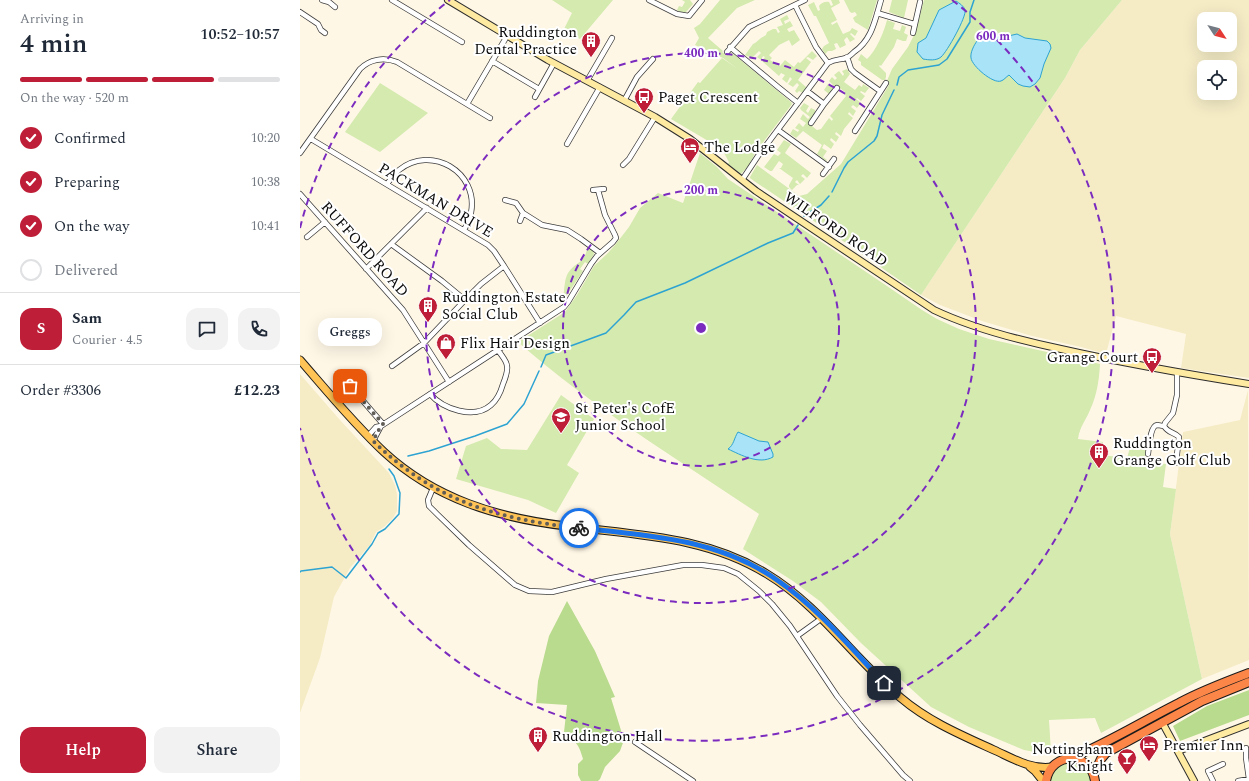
<!DOCTYPE html>
<meta charset="utf-8">
<style>
body{margin:0;font-family:Spectral,serif;background:#f2f2f3;color:#1f2937;height:100vh;display:flex;flex-direction:column;font-size:15px;white-space:nowrap}
*{box-sizing:border-box;margin:0}
p{font-size:13px;color:#747a83}
.icon{flex:none;width:22px;height:22px;fill:none;stroke:currentColor;stroke-width:2;stroke-linecap:round;stroke-linejoin:round}
.map{position:relative;flex:1;overflow:hidden}
.panel{display:flex;flex-direction:column;background:#fff;width:300px}
.panel>*{flex:none}
.needle{width:26px;rotate:126deg}
.tools{position:absolute;left:897px;top:12px;display:grid;gap:8px}
.tools a{display:grid;place-items:center;width:40px;height:40px;border-radius:8px;background:#fff;box-shadow:0 4px 16px #0002;font-size:20px}
.pin{position:absolute;display:grid;place-items:center;width:34px;height:34px;color:#fff;margin:-17px;border-radius:8px;box-shadow:0 2px 6px #0006}
.courier{position:absolute;display:grid;place-items:center;width:40px;height:40px;margin:-20px;border:3px solid #1a73e8;border-radius:50%;background:#fff;color:#222;box-shadow:0 1px 5px #0007}
.bubble{position:absolute;height:28px;border-radius:12px;background:#fff;box-shadow:0 4px 16px #0002;font-size:13px;font-weight:600;line-height:28px;text-align:center}
.head em{font-style:normal;font-weight:600}
.head div{display:flex;flex-direction:column-reverse}
.head{display:flex;align-items:center;justify-content:space-between;height:68px;padding:0 20px}
h1{font-size:26px;font-weight:600;line-height:30px}
.bar{display:grid;grid-template-columns:repeat(4,1fr);gap:6px 4px;align-content:center;height:48px;padding:0 20px}
.bar i{height:5px;border-radius:3px;background:#e0e1e3}
.bar .current{background:#be1e37}
.bar p{grid-column:span 4}
.line{display:flex;align-items:center;gap:10px;padding:0 20px;border-top:1px solid #e0e1e3}
.line div{flex:1}
.round{display:grid;place-items:center;flex:none;width:42px;height:42px;border-radius:12px;background:#f2f2f3}
ol{padding:0 20px;list-style:none}
li{display:flex;align-items:center;gap:12px;height:44px}
li p{margin-inline-start:auto}
li .icon{padding:4px;border-radius:50%;background:#be1e37;color:#fff;stroke-width:4}
li:last-child{color:#747a83}
li i{width:22px;height:22px;border:2px solid #e0e1e3;border-radius:50%}
.cta{display:flex;gap:8px;margin-top:auto;padding:8px 20px}
.cta a{flex:1;height:46px;border-radius:12px;background:#be1e37;color:#fff;font-size:16px;font-weight:600;line-height:46px;text-align:center}
.cta a+a{background:#f2f2f3;color:#1f2937}
main{display:flex;flex:1;min-height:0}
.map>svg:first-child{display:block}
.farmland{fill:#f5ecc6;fill-rule:evenodd}
.green{fill:#d4eaaf}
.forest{fill:#b9db8e}
.water{fill:#a9e3f8;stroke:#2da3d2}
.lines{fill:none;stroke-linecap:round;stroke-linejoin:round}
.stream{stroke:#2da3d2;stroke-width:1.5}
.street-casing{stroke:#3d3d3d;stroke-width:6}
.secondary-casing{stroke:#2c2c2c;stroke-width:8}
.primary-casing{stroke:#1b1b1b;stroke-width:9}
.highway-casing{stroke:#1b1b1b;stroke-width:10}
.street{stroke:#fff;stroke-width:4.5}
.secondary{stroke:#ffeaa1;stroke-width:6}
.primary{stroke:#ffc356;stroke-width:7}
.highway{stroke:#fb8648;stroke-width:8}
.done{stroke:#605d57;stroke-width:4;stroke-dasharray:0 7.2}
.route{stroke:#1a73e8;stroke-width:5}
.ring{fill:none;stroke:#7b2cbf;stroke-width:2;stroke-dasharray:7 5}
.labels{text-anchor:middle;stroke-width:4;stroke-linejoin:round;paint-order:stroke}
.poi-label{font-size:15px;fill:#0a0a0a;stroke:#fff;text-anchor:start}
.street-label{font-size:15px;fill:#0a0a0a;stroke:#fff}
.centre{fill:#7b2cbf;stroke:#fff;stroke-width:2}
.ring-label{font-size:12px;text-anchor:middle;font-weight:bold;fill:#7b2cbf;stroke:#fff;stroke-width:4;stroke-linejoin:round;paint-order:stroke}
</style>
<main>
<section class="panel">
<div class="head"><div><h1>4 min</h1><p>Arriving in</p></div><em>10:52–10:57</em></div>
<div class="bar"><i class="current"></i><i class="current"></i><i class="current"></i><i></i><p>On the way · 520 m</p></div>
<ol>
<li><svg class="icon" aria-label="check" viewBox="0 0 24 24"><path d="M5 12l5 5 9-10"/></svg>Confirmed<p>10:20</p></li>
<li><svg class="icon" aria-label="check" viewBox="0 0 24 24"><path d="M5 12l5 5 9-10"/></svg>Preparing<p>10:38</p></li>
<li><svg class="icon" aria-label="check" viewBox="0 0 24 24"><path d="M5 12l5 5 9-10"/></svg>On the way<p>10:41</p></li>
<li><i></i>Delivered</li>
</ol>
<div class="line" style="height:72px"><b class="round" style="background:#be1e37;color:#fff">S</b><div><b>Sam</b><p>Courier · 4.5</p></div><a class="round"><svg class="icon" aria-label="chat" viewBox="0 0 24 24"><path d="M4 5h16v11H9l-5 4z"/></svg></a><a class="round"><svg class="icon" aria-label="phone" viewBox="0 0 24 24"><path d="M5 4h4l2 5-3 2q2 4 5 5l2-3 5 2v4C11 20 4 13 5 4z"/></svg></a></div>
<div class="line" style="height:52px"><div>Order #3306</div><b>£12.23</b></div>
<div class="cta"><a>Help</a><a>Share</a></div>
</section>
<div class="map">
<svg width="949" height="781" viewBox="0 0 949 781">
<rect width="100%" height="100%" fill="#fff7e6"/>
<path class="farmland" d="M822,0h127v378l-68,-10 5,-34 -70,-18 -10,38 -25,-7 -49,-11 -50,-15 -42,-16 -19,-10 144,-217 15,-28zM904,19h26v26h-26zM904,67h26v26h-26z
M0,374l40,46 49,53 6,12 2,9v17l-4,7 -9,9 -8,5 -6,13 -20,23 -16,29 -14,61 -20,55z
M948,390l1,270 -47,19 -32,-145 13,-102 57,-12z"/>
<path class="green" d="M252,0h61l-33,39 -16,-10 8,-16z
M382,0h8l3,4 -7,8h-6l-3,-2 2,-4 3,1 3,-5z
M420,0h35l-18,8 -29,30 15,13 -1,1 5,4 3,-3h2l59,49 1,2 -37,49 -6,12 -8,9 -13,-10 1,-2 -5,-9 -9,-8 -44,-26 27,-37 2,1 22,-25 16,11 -15,-11 -28,-13 4,-7 -5,-10 6,-4z
M531,0h8l1,3 -9,5 6,12 -6,3 1,2 5,-3 6,12 7,-3 2,-3 6,3 -3,5 -4,-3 -1,1 5,5 -5,3 -3,-5 -3,3 2,5 -6,3 -3,-5 -3,1 2,5 -4,2h-4l-3,3 -3,-5 2,-3 5,-3 -13,-27h-2l-6,-11 6,-3 4,9 2,-1 -1,-4c2,-3 6,-5 10,-4l2,4 2,-1z
M544,0h33l-9,30 -13,-8 -2,-4 4,-3 -2,-3 -3,1 -2,-1z
M592,0h16l-4,18 -15,-6z
M624,0h198l-42,50 -15,28 -144,217 -94,-65 -73,-49 -4,-3v-1l7,-12 42,31 8,-2 34,-30 48,-79 -3,-2 6,-14 16,-22 6,-12h1z
M487,15l2,4 -5,2 1,3 5,-3 3,5 -6,3 2,3 5,-2 6,10 -8,6 -3,-6 -10,5 -10,10 3,3 -2,2 10,6 5,-6 9,7 4,-5 2,1 12,-12 5,5 -4,4 -5,-3 -2,1 5,4 -13,18 8,7 -3,6 -4,-2 -2,2 -2,-2 4,-6 -2,-2 -4,4 -5,-3 4,-5 -2,-2 -3,6 -5,-4 3,-4 -4,-2 -2,3 -17,-15 3,-4 -2,-1 -2,4 -4,-3 4,-4 -2,-2 -7,7 -7,-3 8,-11 2,-1 6,-5 5,-3 1,-3 6,-3h3l2,4 2,-1 -3,-5 6,-2 -3,-6z
M587,20l8,3 -2,6 7,2 2,-6 4,2 -2,6 4,2 -2,6h-3l-6,-2 -3,8 -13,19 -1,-1 -1,1 7,7v4l-1,3h-3l-21,-15v-3l-3,-2 3,-6 6,5c9,-8 17,-27 20,-39z
M547,69l3,5 -6,8 11,8 4,-5 3,2 1,-3 6,4 -4,5 -4,-2 -1,1 5,4 -4,5 -4,-3 -1,1 5,4 -4,5 -4,-3 -2,2 5,4 -3,5 -4,-4 -1,2 5,4 -9,11 -3,7 -5,-4 -1,2 4,3 -3,5 -5,-4 -1,2 4,4 -3,5 -7,-5 -2,4 5,3 -4,6 4,3 -1,1 -9,-7 5,-9 -19,-14 -7,7 -6,-4 3,-5 5,3 1,-2 -4,-2 4,-5 4,4 3,-4 -6,-4 3,-5 5,5 2,-2 -9,-7 -1,-2 4,-5 5,3 -3,5 2,2 3,-5 4,2v3l-7,10 9,7 4,-1 8,-11 3,3 1,-2 -3,-3 16,-20 -2,-2 1,-2 -9,-7 -7,9 -5,-4 4,-6 4,3 1,-2 -4,-4 3,-4 3,3 2,-2 -3,-3 5,-4 4,5 1,-2 -2,-3z
M80,83l48,30 -48,39 -35,-20z
M484,140l7,4 -6,9 26,20 -4,5 -4,-4 -2,2 4,3 -5,5 -3,-4 -2,2 4,3h-2l-5,5 -3,-3v-2l4,-7 -14,-10h2l2,-4 -4,-3 -7,10h-2l-6,-4 10,-13 4,2 3,-3 -4,-3z
M400,153l17,14 11,12 156,105 38,26 15,9 22,10 30,10 111,25c-1,17 -3,31 -10,46 -5,12 -10,16 -12,29l25,3 -1,13 25,3 4,-14 15,4 -2,13 22,3 -3,23 13,2 -6,45 32,145 -101,54 -6,-15 -46,2 2,32h-16l-11,-2 -55,-23 -38,-20 -70,-64 -40,-41 -28,-21 -50,-32 16,-35c-82,-55 -167,-107 -241,-172l47,-30 12,-17 17,-29 14,-13 7,-8 14,-18 11,-19 18,-15 25,10z
M287,246l6,5 1,3 -6,10 -3,-2 -5,7 3,2 -20,30c1,-7 1,-22 5,-28 7,-11 19,-11 19,-27z
M261,395l33,24 -27,46 12,8 -23,40 -28,-13 -72,-21 10,-33 21,-8 14,11 26,1z
M769,762c12,1 19,8 22,19h-41c3,-10 9,-17 19,-19z"/>
<path class="forest" d="M267,601l28,50 20,46 -4,1 13,42 -4,11 -15,16 -5,12 -2,2h-17l-3,-6v-11l5,-5c-5,-18 -7,-15 -19,-27l3,-27 -31,-2 2,-22 11,-45z
M949,690v25l-69,26 -7,-15 34,-20z"/>
<path class="water" d="M656,1c3,2 8,5 9,9 2,6 -18,42 -24,47 -5,4 -12,3 -18,2l-6,-7 1,-9 8,-5 13,-28z
M689,32l15,5 13,-3 8,4 22,3 3,3 1,4 -7,16 -4,14 -5,6 -5,3 -7,-1 -5,-2 -9,-9c-3,2 -5,5 -8,6 -8,3 -29,-15 -30,-23 -1,-5 3,-13 6,-17 4,-5 6,-8 12,-9z
M438,432l21,9 9,1 5,12v3c-14,8 -32,-2 -45,-8 6,-4 6,-11 10,-17z"/>
<g class="lines">
<path class="stream" d="M597,85l2,-8 9,-7 31,-5 8,-6 23,-37v-10l4,-12
M532,192l12,-24 4,-6 26,-21 3,-5 5,-21 12,-25
M504,216l17,-11 8,-9
M241,367l5,-12 60,-22 18,-18 12,-13 49,-19 83,-40 25,-10 5,-8
M108,456l21,-5 46,-15 32,-12 17,-20 15,-33
M0,572l1,-1 31,-4 14,11 26,-34 6,-11 7,-4 14,-15 1,-21 -6,-17 -5,-7"/>
<defs>
<path id="street" d="M22,0l7,2 6,5
M92,0l70,42
M349,0l28,14 12,2 13,-16
M495,5l21,42 12,16
M0,12l18,12 3,6 4,3
M577,13l37,11
M613,33l7,-31
M430,47l48,40 20,16
M427,52l22,-25 56,-27
M547,57l4,12 4,4 25,18
M192,61l47,28
M287,81l25,-43
M507,91l17,13 -13,19
M235,97l19,-34
M324,101l13,-24 16,-18
M167,104l40,-68
M524,104l13,-16
M478,130l51,37
M555,131l31,-48
M11,139l177,106 6,6 10,15 36,57
M267,144l33,-57
M0,153l60,-84c10,-10 24,-12 37,-7l93,56
M323,165l6,-6 26,-42
M523,174l11,-15
M442,180l16,-24 70,-93c7,-4 11,-3 18,-5 3,-1 6,-4 8,-6 18,-12 21,-32 27,-52
M87,184c4,-5 7,-10 12,-14 32,-26 80,2 72,43 -1,6 -4,11 -7,17
M293,190l11,-1
M0,194l103,116 46,72
M205,200l11,3 7,10 19,12 25,5 14,9 19,14
M220,221l3,-8
M7,237l18,-15
M91,244l51,37 23,19 -41,43 -32,23
M66,269l61,-61
M165,300l16,-16 23,-18
M50,386l33,38
M130,394c13,15 44,26 61,11 6,-5 10,-14 12,-21 2,-5 5,-13 4,-18 0,-5 -6,-11 -9,-16
M864,426c4,7 10,6 15,11l-3,26
M68,436l8,-9 5,-1 183,-119 4,-5 23,-38 6,-8 16,-14 3,-4 -1,-3 -10,-20 -7,-25
M73,441l8,-15
M848,454c1,-6 2,-28 9,-29 2,0 4,1 7,1l1,-3 8,-10 4,-18v-23
M133,488l-5,12 1,6 8,8 32,31 46,40 14,6 23,1 54,-13 77,-14h19l22,3 14,6 21,17 13,13 18,22 47,70 23,29 43,50 7,6
M497,636l25,-18
M335,742l58,39
M946,748v10l3,21
M913,781l-5,-10 15,-7
M938,781l11,-2"/>
<path id="secondary" d="M148,0l100,60 107,57 35,22 66,52 178,119c40,19 84,30 127,39 62,14 125,25 188,35
M862,722l32,59
M878,751l71,-27"/>
<path id="primary" d="M0,360c27,31 54,64 84,92 51,47 114,66 182,74 69,9 140,10 201,48 53,32 87,85 134,124 27,23 60,37 93,52 18,8 37,20 58,17
M730,767l5,4 8,10"/>
<path id="highway" d="M771,758c37,-15 72,-37 108,-55 22,-12 46,-21 70,-30
M794,774l7,-15 5,-6 96,-52 47,-19
M746,781c5,-30 45,-30 49,0"/>
</defs>
<use href="#street" class="street-casing"/>
<use href="#secondary" class="secondary-casing"/>
<use href="#primary" class="primary-casing"/>
<use href="#highway" class="highway-casing"/>
<use href="#street" class="street"/>
<use href="#secondary" class="secondary"/>
<use href="#primary" class="primary"/>
<use href="#highway" class="highway"/>
</g>
<g class="lines">
<path class="done" d="M50,386l33,38 -5,7 -5,10c61,59 122,78 206,87"/>
<path class="route" d="M279,528c68,7 140,11 198,52 41,28 73,67 107,103"/>
</g>
<g class="ring">
<circle cx="401" cy="328" r="138"/>
<circle cx="401" cy="328" r="275"/>
<path d="M0 228A413 413 0 0 1 150 0M652 0A413 413 0 1 1 0 428"/>
</g>
<defs>
<symbol id="building-pin" viewBox="-11 -11 22 30"><path d="M0 17L-7.5 6A9.5 9.5 0 1 1 7.5 6Z" fill="#be1e37" stroke="#fff"/><path d="M-4-6H4V6H1V3H-1V6H-4ZM-2.5-4.3h1.7v1.8h-1.7ZM.8-4.3h1.7v1.8H.8ZM-2.5-1h1.7V.8h-1.7ZM.8-1h1.7V.8H.8Z" fill="#fff"/></symbol>
<symbol id="bus-pin" viewBox="-11 -11 22 30"><path d="M0 17L-7.5 6A9.5 9.5 0 1 1 7.5 6Z" fill="#be1e37" stroke="#fff"/><path d="M-5-6H5V4H4V6H2V4H-2V6H-4V4H-5ZM-3.5-4V0h7V-4ZM-3.5 1.2v1.5H-2V1.2ZM2 1.2v1.5H3.5V1.2Z" fill="#fff"/></symbol>
<symbol id="hotel-pin" viewBox="-11 -11 22 30"><path d="M0 17L-7.5 6A9.5 9.5 0 1 1 7.5 6Z" fill="#be1e37" stroke="#fff"/><path d="M-6-4.5h1.5V1H6V5H4.5V3h-9V5H-6ZM-4 0a1.8 1.8 0 1 1 3.6 0ZM.5 0V-2.5h3Q6-2.5 6 0Z" fill="#fff"/></symbol>
<symbol id="shop-pin" viewBox="-11 -11 22 30"><path d="M0 17L-7.5 6A9.5 9.5 0 1 1 7.5 6Z" fill="#be1e37" stroke="#fff"/><path d="M-5-2.5h2.3a2.7 3.5 0 0 1 5.4 0H5L5.5 6h-11ZM-1.5-2.5h3a1.5 2.3 0 0 0-3 0Z" fill="#fff"/></symbol>
<symbol id="school-pin" viewBox="-11 -11 22 30"><path d="M0 17L-7.5 6A9.5 9.5 0 1 1 7.5 6Z" fill="#be1e37" stroke="#fff"/><path d="M0-5L7-2L0 1L-7-2ZM-4 1L0 2.5L4 1V4Q0 6-4 4Z" fill="#fff"/></symbol>
<symbol id="bar-pin" viewBox="-11 -11 22 30"><path d="M0 17L-7.5 6A9.5 9.5 0 1 1 7.5 6Z" fill="#be1e37" stroke="#fff"/><path d="M-6-5H6L.8 .8V4.5H3.5V6h-7V4.5H-.8V.8Z" fill="#fff"/></symbol>
</defs>
<g fill-rule="evenodd">
<use href="#building-pin" x="280" y="30" width="22" height="30"/>
<use href="#bus-pin" x="333" y="86" width="22" height="30"/>
<use href="#hotel-pin" x="379" y="136" width="22" height="30"/>
<use href="#building-pin" x="117" y="295" width="22" height="30"/>
<use href="#shop-pin" x="135" y="332" width="22" height="30"/>
<use href="#bus-pin" x="841" y="346" width="22" height="30"/>
<use href="#school-pin" x="250" y="406" width="22" height="30"/>
<use href="#building-pin" x="788" y="441" width="22" height="30"/>
<use href="#building-pin" x="227" y="725" width="22" height="30"/>
<use href="#hotel-pin" x="838" y="734" width="22" height="30"/>
<use href="#bar-pin" x="816" y="747" width="22" height="30"/>
</g>
<g class="labels">
<g class="poi-label">
<text x="277" y="37" text-anchor="end">Ruddington<tspan x="277" dy="17">Dental Practice</tspan></text>
<text x="358" y="102">Paget Crescent</text>
<text x="404" y="152">The Lodge</text>
<text x="142" y="302">Ruddington Estate<tspan x="142" dy="17">Social Club</tspan></text>
<text x="160" y="348">Flix Hair Design</text>
<text x="838" y="362" text-anchor="end">Grange Court</text>
<text x="275" y="413">St Peter's CofE<tspan x="275" dy="17">Junior School</tspan></text>
<text x="813" y="448">Ruddington<tspan x="813" dy="17">Grange Golf Club</tspan></text>
<text x="252" y="741">Ruddington Hall</text>
<text x="863" y="750">Premier Inn</text>
<text x="813" y="754" text-anchor="end">Nottingham<tspan x="813" dy="17">Knight</tspan></text>
</g>
<g class="street-label">
<text transform="translate(136 200) rotate(31)" y="5">PACKMAN DRIVE</text>
<text transform="translate(536 229) rotate(34)" y="5">WILFORD ROAD</text>
<text transform="translate(65 249) rotate(48)" y="5">RUFFORD ROAD</text>
</g>
</g>
<circle cx="401" cy="328" r="6" class="centre"/>
<g class="ring-label">
<text x="693" y="40">600 m</text>
<text x="401" y="57">400 m</text>
<text x="401" y="194">200 m</text>
</g>
</svg>
<div class="tools">
<a><svg class="needle" viewBox="-14 -14 28 28"><path d="M0-13l5 13h-10z" fill="#e53935"/><path d="M0 13l5-13h-10z" fill="#747a83"/></svg></a>
<a><svg class="icon" aria-label="locate" viewBox="0 0 24 24"><circle cx="12" cy="12" r="6"/><path d="M12 2v4M12 18v4M2 12h4M18 12h4"/></svg></a>
</div>
<div class="pin" style="left:50px;top:386px;background:#ea580c"><svg class="icon" aria-label="bag" viewBox="0 0 24 24"><path d="M5 8h14l-1 12H6zM9 8a3 3 0 0 1 6 0"/></svg></div>
<div class="pin" style="left:584px;top:683px;background:#1f2937"><svg class="icon" aria-label="home" viewBox="0 0 24 24"><path d="M3 11l9-7 9 7M6 9v11h12V9"/></svg></div>
<div class="courier" style="left:279px;top:528px"><svg class="icon" aria-label="bike" viewBox="0 0 24 24"><circle cx="6" cy="16" r="4"/><circle cx="18" cy="16" r="4"/><path d="M6 16l4-8h5l3 8M10 8l3 8H6M13 5h3"/></svg></div>
<div class="bubble" style="left:18px;top:318px;width:64px">Greggs</div>
</div>
</main>
